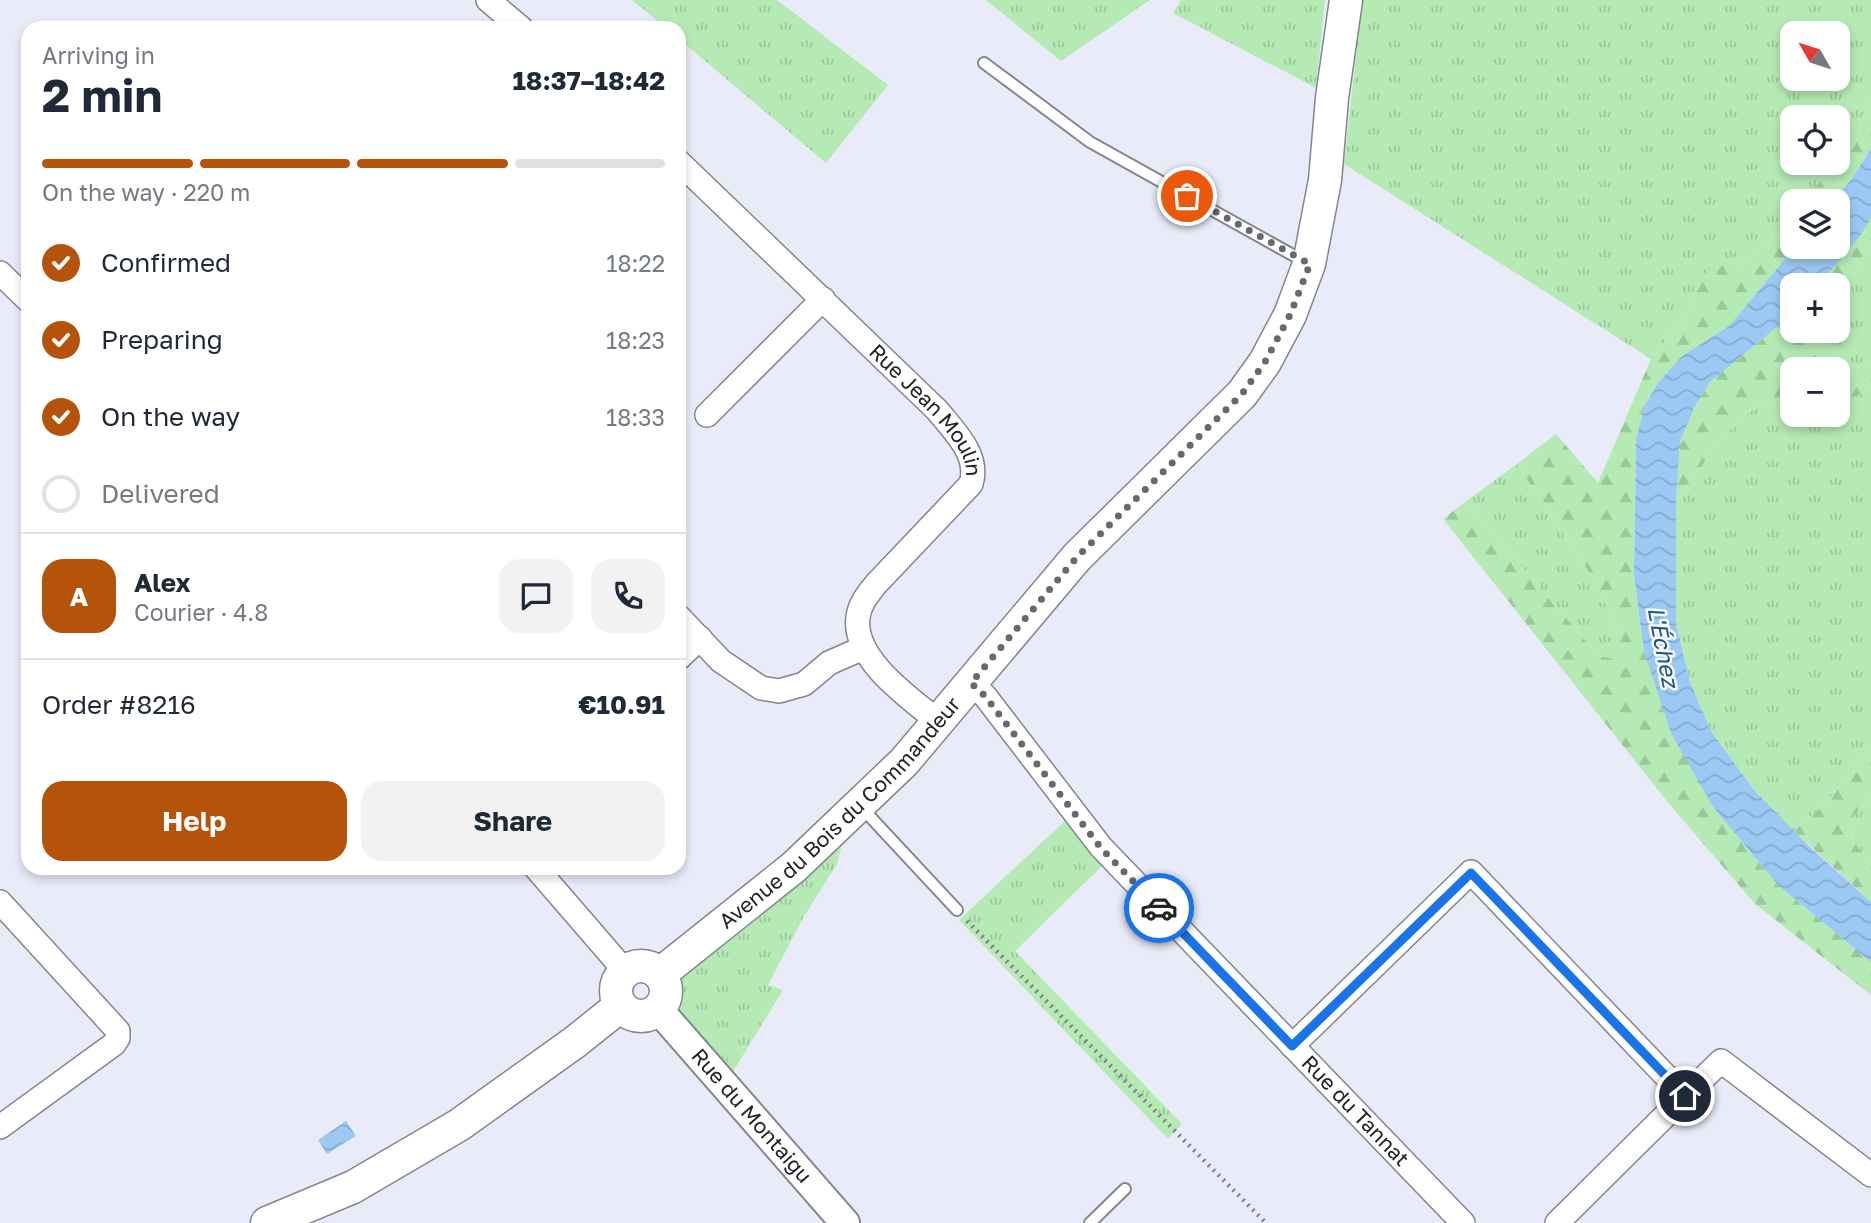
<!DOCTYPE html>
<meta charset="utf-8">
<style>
body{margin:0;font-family:"Golos Text",sans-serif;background:#f2f2f3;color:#1f2937;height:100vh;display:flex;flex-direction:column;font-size:26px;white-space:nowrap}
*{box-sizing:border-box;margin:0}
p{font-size:23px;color:#747a83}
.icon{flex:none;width:38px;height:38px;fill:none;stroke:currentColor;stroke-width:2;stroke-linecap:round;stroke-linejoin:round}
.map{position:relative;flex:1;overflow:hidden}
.side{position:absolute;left:21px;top:21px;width:665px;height:854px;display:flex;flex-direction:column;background:#fff;border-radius:21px;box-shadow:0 4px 10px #0003}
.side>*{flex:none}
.needle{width:46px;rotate:309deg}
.controls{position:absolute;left:1780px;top:21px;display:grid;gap:14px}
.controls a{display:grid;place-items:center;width:70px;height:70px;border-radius:14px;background:#fff;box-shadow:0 4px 10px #0003;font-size:35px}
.pin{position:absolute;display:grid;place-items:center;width:60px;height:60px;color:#fff;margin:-30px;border:4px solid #fff;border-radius:50%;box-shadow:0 2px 7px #0007}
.courier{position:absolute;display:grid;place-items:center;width:70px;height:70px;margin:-35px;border:5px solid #1a73e8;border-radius:50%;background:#fff;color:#222;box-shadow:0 2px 9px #0007}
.headline em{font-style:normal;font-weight:700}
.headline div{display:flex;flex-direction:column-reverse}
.headline{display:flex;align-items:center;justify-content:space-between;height:119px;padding:0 21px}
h1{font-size:46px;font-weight:700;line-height:52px}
.bar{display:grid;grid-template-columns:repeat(4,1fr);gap:10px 7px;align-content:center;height:84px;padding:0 21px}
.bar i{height:9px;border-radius:5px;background:#e0e1e3}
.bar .on{background:#b45309}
.bar p{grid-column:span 4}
.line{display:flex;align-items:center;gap:18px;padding:0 21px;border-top:2px solid #e0e1e3}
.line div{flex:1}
.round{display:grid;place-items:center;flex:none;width:74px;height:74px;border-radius:21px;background:#f2f2f3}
ol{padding:0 21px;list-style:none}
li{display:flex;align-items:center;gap:21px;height:77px}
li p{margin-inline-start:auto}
li .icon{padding:7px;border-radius:50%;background:#b45309;color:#fff;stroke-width:4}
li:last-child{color:#747a83}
li i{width:38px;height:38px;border:4px solid #e0e1e3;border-radius:50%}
.cta{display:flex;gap:14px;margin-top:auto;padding:14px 21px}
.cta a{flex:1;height:80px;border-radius:21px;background:#b45309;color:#fff;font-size:28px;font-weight:700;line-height:80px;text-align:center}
.cta a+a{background:#f2f2f3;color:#1f2937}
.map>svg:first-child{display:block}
.grass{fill:url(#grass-tufts);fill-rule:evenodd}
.forest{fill:url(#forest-firs)}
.water{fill:url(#water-waves)}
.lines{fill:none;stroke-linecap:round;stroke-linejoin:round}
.service-casing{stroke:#838690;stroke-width:14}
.minor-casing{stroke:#838690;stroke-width:26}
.tertiary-casing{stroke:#838690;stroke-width:32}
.secondary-casing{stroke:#838690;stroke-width:35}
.path{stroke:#7e8087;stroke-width:4.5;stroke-dasharray:2 5;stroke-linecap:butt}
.service{stroke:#fff;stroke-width:10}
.minor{stroke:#fff;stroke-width:23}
.tertiary{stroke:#fff;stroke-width:28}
.secondary{stroke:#fff;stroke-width:32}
.done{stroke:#676970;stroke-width:7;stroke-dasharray:0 12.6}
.route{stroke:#1a73e8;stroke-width:9}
.labels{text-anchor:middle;stroke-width:5;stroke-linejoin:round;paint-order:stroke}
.street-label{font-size:21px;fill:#212226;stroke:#f8fafe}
.water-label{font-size:23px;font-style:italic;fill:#1b5581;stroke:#f8fafe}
</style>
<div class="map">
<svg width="1871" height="1223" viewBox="0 0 1871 1223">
<defs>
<pattern id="grass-tufts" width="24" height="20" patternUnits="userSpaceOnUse" patternTransform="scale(1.75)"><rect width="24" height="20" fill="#b5eab4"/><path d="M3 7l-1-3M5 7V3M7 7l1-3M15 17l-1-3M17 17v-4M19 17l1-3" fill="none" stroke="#9bc89b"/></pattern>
<pattern id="forest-firs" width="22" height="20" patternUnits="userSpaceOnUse" patternTransform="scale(1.75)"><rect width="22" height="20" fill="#b5eab4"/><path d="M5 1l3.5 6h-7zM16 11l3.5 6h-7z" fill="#9bc89b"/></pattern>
<pattern id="water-waves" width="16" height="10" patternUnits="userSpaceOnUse" patternTransform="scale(1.75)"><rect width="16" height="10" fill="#9bc9f3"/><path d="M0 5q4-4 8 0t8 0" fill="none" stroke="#85acd0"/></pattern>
</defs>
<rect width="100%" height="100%" fill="#e9ecf8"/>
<path class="grass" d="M632,0h145l111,85 -62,78 -147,-124v-11h-13z
M986,0h164l-89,61z
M1181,0h144l-9,88 -143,-75z
M1362,0h509v101l-14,34 -19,24v-42h-46v46h43l-31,38h-12v15l-16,20 -38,30 -39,16 -8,26 -40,51 -307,-195zM1792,33h46v46h-46z
M1871,246v116c-27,12 -43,6 -67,-10l6,-21h28v-38l16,-19z
M1871,390v356l-44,56 -33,29 -40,-41 -43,-59 -21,-49 -14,-59v-120l50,-71 34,-28 32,5v6h46v-12z
M1517,464l79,119 22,48v29l-19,-4 -134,-154z
M1871,794v69l-18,-22 -2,-21z
M1066,820l38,44 -89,87 167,173 -14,15 -209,-219z
M831,846l10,2 -4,16 -34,54 -35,67 15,5 -52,85 -68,-80z"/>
<path class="forest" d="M1871,101v48l-20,31 -18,21h-29l31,-38h3v-4l19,-24z
M1792,216v31h3l-66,79 -47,30 -24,27 -13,22 -9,34 -2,136 10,76 69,156 65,78 93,77v33l-116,-91 -85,-99 -227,-286 22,-17 134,154 19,4v-29l-22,-48 -79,-119 39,-30 42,49 53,-124 40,-51 8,-26 15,-17 24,1 38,-30z
M1871,216v30l-17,28 -16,19v-8h-21l44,-53z
M1792,311v20h18l-6,21c24,16 40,22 67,10v28l-33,13v-34h-46v40l-32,-5 -34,28 -50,71 4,-61 14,-34 16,-26 67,-55z
M1871,746v48l-20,26 2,21 18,22v39l-77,-71 33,-29z"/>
<path class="water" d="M1871,149c0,16 0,54 0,67 -4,16 -41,56 -54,69h-25v26l-15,16 -67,55 -16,26 -14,34 -4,61v120l14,59 21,49 43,59 56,57 61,55v60l-93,-77 -65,-78 -42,-74 -27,-82 -10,-76 2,-136 9,-34 13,-22 24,-27 47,-30 66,-79h43v-46h-5l18,-21z
M346,1121l10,15 -29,18 -9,-14z"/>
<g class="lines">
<defs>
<path id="service" d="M984,63l106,79 217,121
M861,807l96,103
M1090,1223l35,-34"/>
<g id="minor">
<path d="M488,0l33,28"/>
<path id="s1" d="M679,162l258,248c17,21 43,45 34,74l-95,100c-8,10 -16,19 -18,33 -6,42 52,81 81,105"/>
<path d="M0,273l28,27"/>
<path d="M707,415l116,-116"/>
<path d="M679,617l42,44 40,27 18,3 25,-7 25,-21 34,-15"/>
<path d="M679,658l21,-20"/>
<path id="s2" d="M971,683l14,13 116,151 362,376"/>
<path d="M536,868l89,103"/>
<path d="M0,902l118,129v7l-4,6 -114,83"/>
<path d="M1292,1046l179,-174 214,224 36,-35 150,114"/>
<path d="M1557,1223l128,-127"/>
</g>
<g id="tertiary">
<path id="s3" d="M658,1009l187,214"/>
</g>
<g id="secondary">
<circle cx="641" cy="991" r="25"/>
<path id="s4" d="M660,974l134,-107 110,-105 173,-205 165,-163 23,-32 25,-47 19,-51 16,-84 7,-82 14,-98"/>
<path d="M267,1223l86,-36 106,-62 116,-83 45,-36"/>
</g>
</defs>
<use href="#service" class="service-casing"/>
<use href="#minor" class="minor-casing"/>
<use href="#tertiary" class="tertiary-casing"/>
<use href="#secondary" class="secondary-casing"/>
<path class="path" d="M967,921l299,302"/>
<use href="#service" class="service"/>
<use href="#minor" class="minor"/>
<use href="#tertiary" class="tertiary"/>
<use href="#secondary" class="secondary"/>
</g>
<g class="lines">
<path class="done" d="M1159,908l-58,-60 -116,-152 -14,-13 106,-126 165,-163 23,-32 25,-47 20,-51 -123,-68"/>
<path class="route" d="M1159,908l133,138 179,-173 214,223"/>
</g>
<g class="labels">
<g class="street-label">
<text dy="7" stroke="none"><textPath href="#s1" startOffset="352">Rue Jean Moulin</textPath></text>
<text dy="7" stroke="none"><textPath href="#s4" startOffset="242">Avenue du Bois du Commandeur</textPath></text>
<text dy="7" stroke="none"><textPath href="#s2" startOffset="576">Rue du Tannat</textPath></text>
<text dy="7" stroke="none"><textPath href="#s3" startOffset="142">Rue du Montaigu</textPath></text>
</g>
<g class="water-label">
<text transform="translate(1663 647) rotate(79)" y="8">L'Échez</text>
</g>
</g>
</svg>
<div class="controls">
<a><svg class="needle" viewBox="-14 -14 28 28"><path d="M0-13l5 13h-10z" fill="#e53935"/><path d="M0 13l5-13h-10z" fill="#747a83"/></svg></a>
<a><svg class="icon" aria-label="locate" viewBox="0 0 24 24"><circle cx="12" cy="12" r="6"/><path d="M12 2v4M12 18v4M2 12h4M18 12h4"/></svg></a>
<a><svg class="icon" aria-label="layers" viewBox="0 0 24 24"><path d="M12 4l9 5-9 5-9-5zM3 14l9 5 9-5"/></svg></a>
<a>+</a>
<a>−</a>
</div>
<div class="pin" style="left:1187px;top:196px;background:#ea580c"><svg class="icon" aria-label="bag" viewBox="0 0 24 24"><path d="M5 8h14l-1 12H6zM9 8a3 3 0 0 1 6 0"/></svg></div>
<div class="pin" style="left:1685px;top:1096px;background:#1f2937"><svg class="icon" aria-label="home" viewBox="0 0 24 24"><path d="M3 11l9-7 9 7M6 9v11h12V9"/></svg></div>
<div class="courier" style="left:1159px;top:908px"><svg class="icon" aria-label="car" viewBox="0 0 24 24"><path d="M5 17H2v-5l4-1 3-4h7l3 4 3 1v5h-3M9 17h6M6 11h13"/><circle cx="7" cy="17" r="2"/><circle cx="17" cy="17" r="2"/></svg></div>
<section class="side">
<div class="headline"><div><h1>2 min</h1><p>Arriving in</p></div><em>18:37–18:42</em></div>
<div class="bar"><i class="on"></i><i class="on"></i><i class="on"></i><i></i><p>On the way · 220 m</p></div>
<ol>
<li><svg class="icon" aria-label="check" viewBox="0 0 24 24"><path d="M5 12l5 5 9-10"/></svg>Confirmed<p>18:22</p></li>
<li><svg class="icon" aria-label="check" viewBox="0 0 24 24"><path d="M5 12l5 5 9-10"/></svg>Preparing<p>18:23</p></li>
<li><svg class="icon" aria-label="check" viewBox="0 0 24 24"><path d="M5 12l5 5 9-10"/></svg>On the way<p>18:33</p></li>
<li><i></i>Delivered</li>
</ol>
<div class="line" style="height:126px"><b class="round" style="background:#b45309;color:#fff">A</b><div><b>Alex</b><p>Courier · 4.8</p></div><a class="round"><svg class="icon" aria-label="chat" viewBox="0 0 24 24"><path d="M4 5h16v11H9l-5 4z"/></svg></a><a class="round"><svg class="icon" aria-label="phone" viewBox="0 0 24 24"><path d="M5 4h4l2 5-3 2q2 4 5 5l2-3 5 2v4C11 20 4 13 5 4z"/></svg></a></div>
<div class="line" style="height:91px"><div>Order #8216</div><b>€10.91</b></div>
<div class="cta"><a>Help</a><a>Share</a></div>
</section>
</div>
